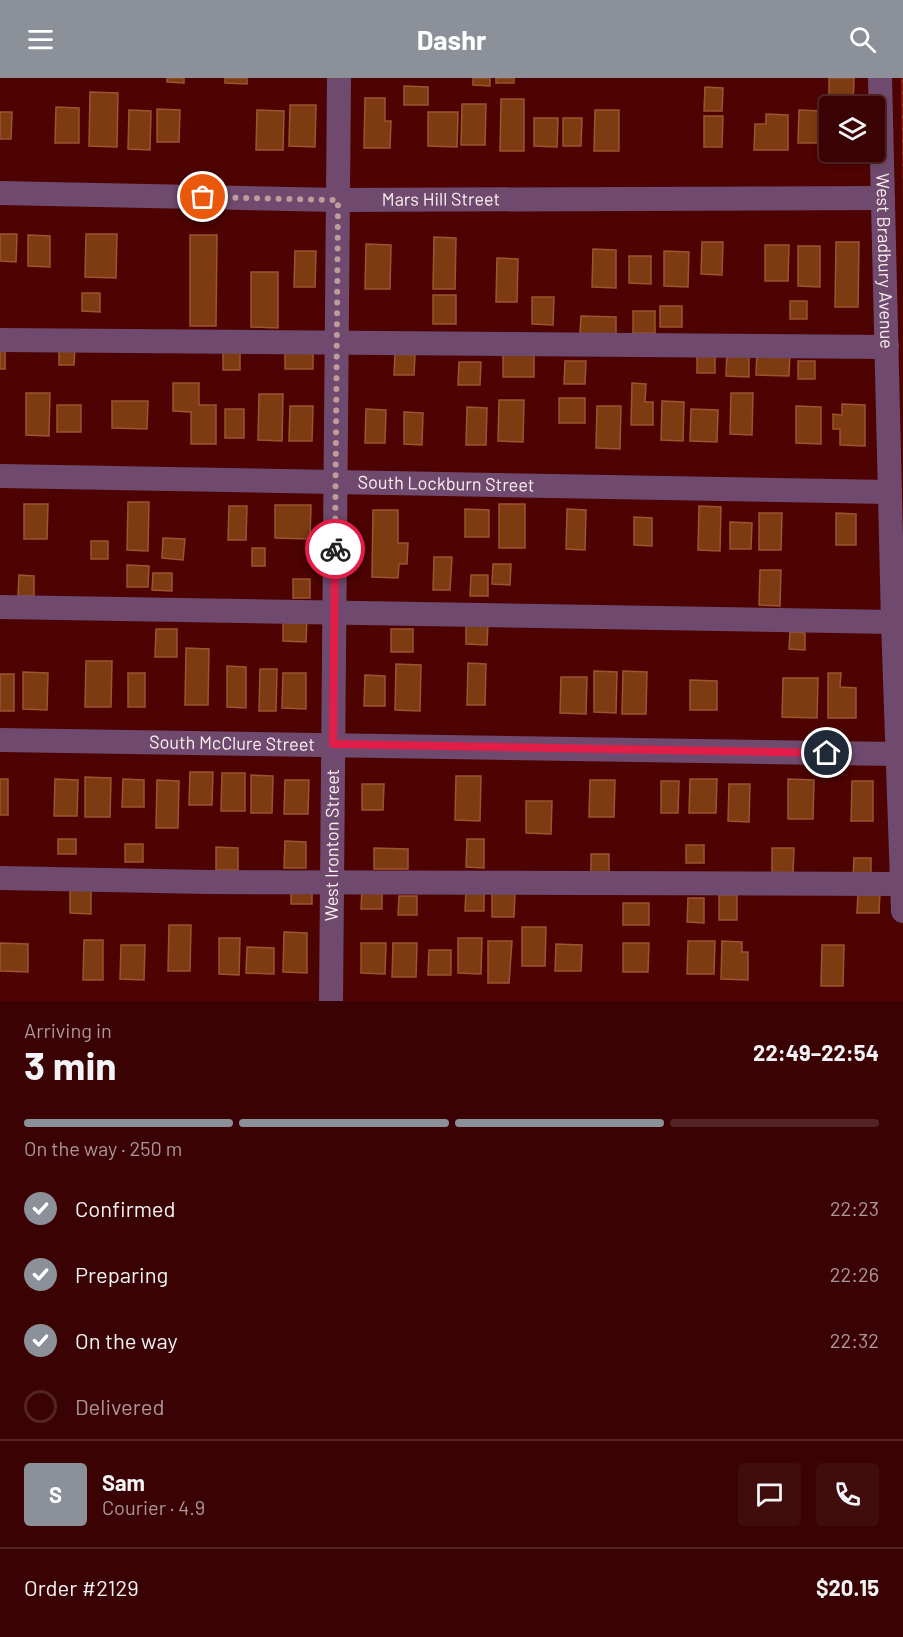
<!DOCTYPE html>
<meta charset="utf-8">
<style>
body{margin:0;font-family:Barlow,sans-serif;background:#410c0c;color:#f1f3f6;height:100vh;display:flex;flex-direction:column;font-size:22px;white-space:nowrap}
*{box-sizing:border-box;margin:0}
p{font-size:20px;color:#ab9799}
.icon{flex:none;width:33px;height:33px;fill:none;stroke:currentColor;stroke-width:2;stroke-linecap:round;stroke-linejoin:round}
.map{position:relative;height:923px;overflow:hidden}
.panel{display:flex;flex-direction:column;background:#3a0202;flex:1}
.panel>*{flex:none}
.buttons{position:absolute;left:819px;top:18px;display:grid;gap:12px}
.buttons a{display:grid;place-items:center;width:66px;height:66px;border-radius:6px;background:#3a0202;box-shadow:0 3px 9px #0003,0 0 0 2px #542424;font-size:30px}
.pin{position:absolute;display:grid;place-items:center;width:51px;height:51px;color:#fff;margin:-26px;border:3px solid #fff;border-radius:50%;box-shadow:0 2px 6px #0007}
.courier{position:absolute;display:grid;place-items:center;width:60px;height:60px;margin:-30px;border:4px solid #e11d48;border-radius:50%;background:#fff;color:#222;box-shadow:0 2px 8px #0007}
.summary em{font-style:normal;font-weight:700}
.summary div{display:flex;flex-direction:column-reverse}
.summary{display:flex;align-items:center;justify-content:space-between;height:102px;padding:0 24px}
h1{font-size:39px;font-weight:700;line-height:45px}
.bar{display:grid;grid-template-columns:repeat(4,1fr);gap:9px 6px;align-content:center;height:72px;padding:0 24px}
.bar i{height:8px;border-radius:4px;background:#542424}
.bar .selected{background:#8c9099}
.bar p{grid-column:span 4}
.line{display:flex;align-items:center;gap:15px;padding:0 24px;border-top:2px solid #542424}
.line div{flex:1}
.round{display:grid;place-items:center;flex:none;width:63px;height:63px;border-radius:6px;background:#410c0c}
ol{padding:0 24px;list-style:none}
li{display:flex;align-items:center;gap:18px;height:66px}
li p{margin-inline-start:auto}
li .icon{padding:6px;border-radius:50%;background:#8c9099;color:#fff;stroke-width:4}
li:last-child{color:#ab9799}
li i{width:33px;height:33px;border:3px solid #542424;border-radius:50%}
header{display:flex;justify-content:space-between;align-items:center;height:78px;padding:0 24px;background:#8c9099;color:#fff;font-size:27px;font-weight:700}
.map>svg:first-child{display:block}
.grass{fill:url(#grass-dots)}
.building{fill:#7c3b10;stroke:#9b562f;stroke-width:1.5}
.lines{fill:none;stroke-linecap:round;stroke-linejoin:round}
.minor{stroke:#704a6e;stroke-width:24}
.done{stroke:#bd9d9b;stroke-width:6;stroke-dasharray:0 10.8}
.route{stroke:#e11d48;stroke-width:8}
.labels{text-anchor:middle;stroke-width:5;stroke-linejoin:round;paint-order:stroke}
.street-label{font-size:18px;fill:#faf0ee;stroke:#4d0302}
</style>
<header><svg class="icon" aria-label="menu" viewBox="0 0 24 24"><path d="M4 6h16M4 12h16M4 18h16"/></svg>Dashr<svg class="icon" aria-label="search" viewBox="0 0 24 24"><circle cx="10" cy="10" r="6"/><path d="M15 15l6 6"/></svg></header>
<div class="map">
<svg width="903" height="923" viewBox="0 0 903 923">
<defs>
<pattern id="grass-dots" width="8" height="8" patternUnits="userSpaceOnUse" patternTransform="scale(1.5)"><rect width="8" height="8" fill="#8e1913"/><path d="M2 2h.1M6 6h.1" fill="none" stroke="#9f3b36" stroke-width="1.8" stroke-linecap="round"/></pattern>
</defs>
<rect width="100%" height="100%" fill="#4d0302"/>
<path class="grass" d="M901,0h2v126z"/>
<path class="building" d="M167,0h17v5l-17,-1z
M225,0h22v6l-22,-1z
M473,0h17v8l-17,-1z
M496,0h18v5h-18z
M829,0h25l-1,28 -24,1z
M404,8l24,1v18h-24z
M705,9l18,1 -1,23h-18z
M90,14l28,1 -1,54 -28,-1z
M365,20h20v23h6l-1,27h-26z
M501,21h23v52h-24z
M462,26h24l-1,41h-24z
M290,27h26l-1,42 -26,-1z
M56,29l23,1v35h-24z
M157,31l23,1 -1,32h-22z
M129,32l22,1 -1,39 -22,-1z
M257,32l27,1 -1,39h-27z
M595,32h24v41h-25z
M799,32l24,1v32h-25z
M0,34h12l-1,27h-11z
M428,34h30l-1,35 -29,-1z
M766,36l22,1v35h-34l1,-26h11z
M704,38h19l-1,31h-18z
M534,40h24l-1,29 -23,-1z
M563,40h19l-1,28h-18z
M0,156h17l-1,28 -16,-1z
M86,156h31l-1,44 -31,-1z
M28,157l22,1v31l-22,-1z
M190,157h27l-1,91h-26z
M434,159l22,1 -1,51h-22z
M702,164h21l-1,33 -21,-1z
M836,164h23l-1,65h-23z
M366,166l25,1 -1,44h-25z
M765,167h24l-1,36h-23z
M798,168h22v41l-22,-1z
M593,171l23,1v38l-24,-1z
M295,173h21l-1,36h-21z
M664,173l25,1 -1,35 -24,-1z
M629,178h22v28l-22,-1z
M497,180l21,1 -1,43h-21z
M251,194h27v56l-27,-1z
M82,215h18v19l-18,-1z
M433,217h23v29h-23z
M532,219h22l-1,28 -21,-1z
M790,223h17v18h-17z
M660,228h22v21h-22z
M633,233h22v22h-22z
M581,238l35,1v17h-36z
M285,268l28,1v22h-28z
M0,269h5v22h-5z
M59,270h16l-1,17h-15z
M727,272h22v27l-23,-1z
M757,272h33l-1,26 -33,-1z
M223,273l17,1v18h-17z
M395,276l20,1 -1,20h-20z
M503,276h31v23h-31z
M697,277h18v18h-18z
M565,283h21l-1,23h-21z
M798,283h17v18h-17z
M459,284h22l-1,23h-22z
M173,305h26v22h17v39h-25v-32l-18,-1z
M632,305l14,1 -1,18h8v23h-22z
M26,315h24l-1,43 -23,-1z
M731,315h22l-1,42 -22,-1z
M259,316h24l-1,47 -24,-1z
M559,320h26v25h-26z
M499,322h25l-1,42 -25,-1z
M112,323h36l-1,28 -35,-1z
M662,323l22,1 -1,39 -22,-1z
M842,326l23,1v41l-25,-1v-16h-7v-15l9,1z
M57,327h24v27h-24z
M290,328h23l-1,35h-23z
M597,328h24l-1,43 -24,-1z
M796,328l25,1v37l-25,-1z
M467,329l20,1 -1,37h-20z
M225,331h19v29h-19z
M366,331l20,1 -1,33h-20z
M691,331l27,1 -1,32 -27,-1z
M404,334l19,1 -1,32 -18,-1z
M128,424h21l-1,49 -21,-1z
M24,426h24l-1,35h-23z
M499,426h26v44h-26z
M275,427h36l-1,34 -35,-1z
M229,428h18l-1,34h-18z
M699,428l22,1 -1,44 -22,-1z
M465,431l24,1v27h-24z
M567,431l19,1 -1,40 -19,-1z
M373,432h25v33h10l-1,21h-8l-1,14 -26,-1z
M759,435h23l-1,37h-22z
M836,435l20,1v31h-20z
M634,439l18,1v28l-18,-1z
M730,444l22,1 -1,26h-21z
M163,460l22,1 -2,21 -21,-2z
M91,463h17v18h-17z
M252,470h13v18h-13z
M434,479h18l-2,33h-17z
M493,486h18l-1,21 -18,-1z
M127,487l22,1 -1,21h-21z
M760,492h21l-1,36 -21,-1z
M153,495h19v18l-20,-1z
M19,497l15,1v20h-16z
M471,497h17v21h-18z
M293,501h17v19h-17z
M283,539l24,1 -1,24 -23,-1z
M466,545h22l-1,22 -21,-1z
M156,551h21v28h-22z
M391,551h22v23h-22z
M790,554l15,1v17l-16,-1z
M186,570l23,1 -1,56h-23z
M86,583h26l-1,46h-26z
M468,585l18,1 -1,41h-18z
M396,586l25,1 -1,46 -25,-1z
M227,588l19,1v41l-19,-1z
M260,591h17l-1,42h-17z
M594,593l23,1 -1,41 -22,-1z
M623,593l24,1 -1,42h-24z
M23,594l25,1 -1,37 -24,-1z
M128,595h17v34h-17z
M283,595h23v36l-24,-1z
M828,595h13l-1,14 16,1v30h-28z
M0,596h14v37h-14z
M365,597l20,1v30h-21z
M561,599h26l-1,37 -26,-1z
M783,600h35l-1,40 -35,-1z
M690,602l27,1v29h-27z
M190,694h23l-1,33h-23z
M222,695h23v38h-24z
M251,697l22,1 -1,37h-21z
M456,698h25l-1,45 -25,-1z
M85,699l26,1 -1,39h-25z
M0,701h8v36h-8z
M55,701l23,1 -1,36h-23z
M123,701l21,1v27h-22z
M690,701h27l-1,34h-27z
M788,701l26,1 -1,39h-25z
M157,702l22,1 -1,47h-22z
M285,702h24l-1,34h-24z
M590,702h25l-1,37h-25z
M661,703h18l-1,32h-17z
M852,703h21v40h-22z
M362,706h22l-1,26h-21z
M729,706h21l-1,38 -21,-1z
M526,723h26l-1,33 -25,-1z
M58,761h18v15h-18z
M467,761h17v29l-18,-1z
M285,763l21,1v26h-22z
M125,766h18v18h-18z
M686,767h18v18h-18z
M216,769l22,1v22h-22z
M374,770l34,1v20h-34z
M772,770h22l-1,25h-21z
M591,776h18v18h-18z
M854,780h17v19h-18z
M70,809h21v27l-21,-1z
M291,809l21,1v16h-21z
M362,811l20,1v19h-21z
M466,812h18v21h-19z
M492,814h23l-1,25h-22z
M858,814h22l-1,21h-22z
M719,817h18v25h-18z
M399,818h18v19h-19z
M688,820h16v25l-17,-1z
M623,825h26v22h-26z
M169,847h22l-1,46h-22z
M522,849h24l-1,39h-23z
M284,854l23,1v40l-24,-1z
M219,860h21l-1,37 -20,-1z
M458,860h24l-1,36 -23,-1z
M84,862h19v40h-20z
M488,863h24l-3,42h-21z
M688,863h27l-1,33h-27z
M722,863l20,1v10h6v28l-27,-1z
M0,865l28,1v28l-28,-1z
M361,865h25l-1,31 -24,-1z
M393,865h24l-1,34h-24z
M623,865h26l-1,29h-25z
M556,866l26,1 -1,26h-26z
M121,867h24l-1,35 -24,-1z
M822,867h22l-1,41h-22z
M247,869l27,1v26l-28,-1z
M429,872h22v25h-23z"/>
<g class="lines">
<g class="minor">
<path id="s1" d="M880,0l13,544 10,289"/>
<path id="s2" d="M0,115l338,7 545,-2"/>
<path d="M0,262l887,7"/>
<path id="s3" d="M0,398l890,16"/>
<path d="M0,529l893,15"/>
<path id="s4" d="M0,662l897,14"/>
<path d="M0,800l209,4 693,2"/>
<path id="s5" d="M331,923l8,-923"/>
</g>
</g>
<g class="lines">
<path class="done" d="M203,119l135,3 -3,349"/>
<path class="route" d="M335,471l-2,195 494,9"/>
</g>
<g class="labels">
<g class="street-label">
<text dy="6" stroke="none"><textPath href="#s2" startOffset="441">Mars Hill Street</textPath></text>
<text dy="6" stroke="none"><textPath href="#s1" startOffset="183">West Bradbury Avenue</textPath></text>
<text dy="6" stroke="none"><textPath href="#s3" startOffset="446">South Lockburn Street</textPath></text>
<text dy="6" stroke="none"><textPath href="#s4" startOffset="232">South McClure Street</textPath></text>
<text dy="6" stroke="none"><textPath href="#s5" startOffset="156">West Ironton Street</textPath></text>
</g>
</g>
</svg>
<div class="buttons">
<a><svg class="icon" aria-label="layers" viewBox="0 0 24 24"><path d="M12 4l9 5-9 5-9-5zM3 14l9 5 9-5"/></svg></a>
</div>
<div class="pin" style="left:203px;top:119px;background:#ea580c"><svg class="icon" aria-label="bag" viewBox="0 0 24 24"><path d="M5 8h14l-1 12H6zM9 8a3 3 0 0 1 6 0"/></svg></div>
<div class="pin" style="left:827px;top:675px;background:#1f2937"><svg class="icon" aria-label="home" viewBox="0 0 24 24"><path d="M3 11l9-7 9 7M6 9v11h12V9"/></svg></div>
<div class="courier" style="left:335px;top:471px"><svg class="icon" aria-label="bike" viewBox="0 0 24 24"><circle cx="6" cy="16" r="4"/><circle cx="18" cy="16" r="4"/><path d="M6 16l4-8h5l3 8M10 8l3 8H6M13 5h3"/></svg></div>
</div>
<section class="panel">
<div class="summary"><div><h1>3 min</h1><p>Arriving in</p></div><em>22:49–22:54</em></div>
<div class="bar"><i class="selected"></i><i class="selected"></i><i class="selected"></i><i></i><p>On the way · 250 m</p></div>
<ol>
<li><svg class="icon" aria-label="check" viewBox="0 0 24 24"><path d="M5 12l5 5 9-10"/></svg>Confirmed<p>22:23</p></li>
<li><svg class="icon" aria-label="check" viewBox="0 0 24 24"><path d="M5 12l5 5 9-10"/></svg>Preparing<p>22:26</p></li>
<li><svg class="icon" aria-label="check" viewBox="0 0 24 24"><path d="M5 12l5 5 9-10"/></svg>On the way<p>22:32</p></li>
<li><i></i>Delivered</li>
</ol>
<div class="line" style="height:108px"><b class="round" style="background:#8c9099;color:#fff">S</b><div><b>Sam</b><p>Courier · 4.9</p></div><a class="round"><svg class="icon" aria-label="chat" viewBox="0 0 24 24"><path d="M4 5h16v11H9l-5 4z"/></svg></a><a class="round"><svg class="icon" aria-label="phone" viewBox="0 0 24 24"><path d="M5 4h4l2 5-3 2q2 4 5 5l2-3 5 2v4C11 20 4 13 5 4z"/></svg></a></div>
<div class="line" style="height:78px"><div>Order #2129</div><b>$20.15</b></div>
</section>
